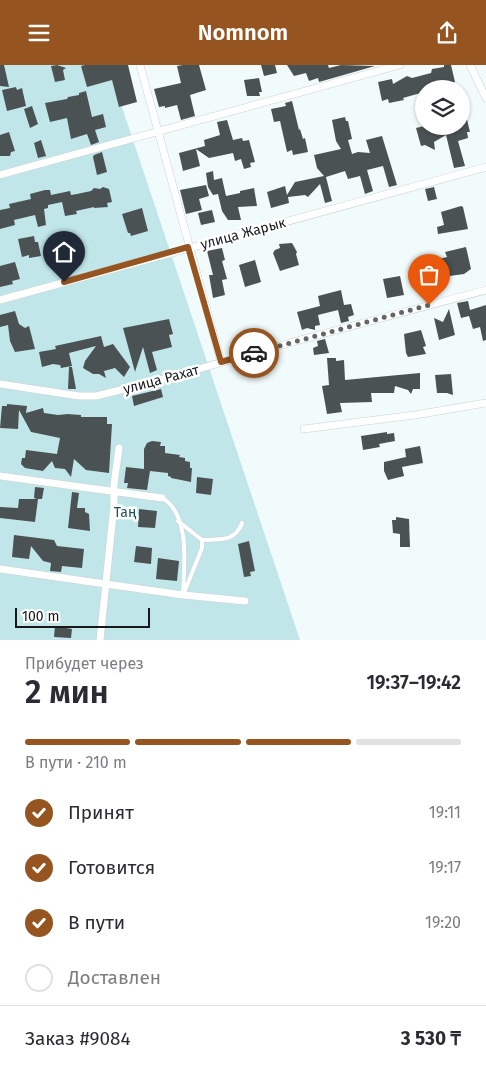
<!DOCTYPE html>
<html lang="ru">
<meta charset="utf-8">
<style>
body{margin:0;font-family:"Fira Sans",sans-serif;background:#f2f2f3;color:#2b2b33;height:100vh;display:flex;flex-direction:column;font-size:19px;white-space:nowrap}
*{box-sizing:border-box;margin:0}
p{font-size:16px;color:#7c7c81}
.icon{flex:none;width:28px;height:28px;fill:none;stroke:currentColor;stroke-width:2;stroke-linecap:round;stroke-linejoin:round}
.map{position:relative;height:575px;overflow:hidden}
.drawer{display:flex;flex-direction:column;background:#fff;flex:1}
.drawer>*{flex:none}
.buttons{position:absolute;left:415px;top:15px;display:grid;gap:10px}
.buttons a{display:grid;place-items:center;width:55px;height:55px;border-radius:50%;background:#fff;box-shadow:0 1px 4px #0004;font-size:25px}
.scale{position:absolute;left:15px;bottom:12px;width:135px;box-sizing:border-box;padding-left:5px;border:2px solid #161819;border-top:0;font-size:14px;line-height:18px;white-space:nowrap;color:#161819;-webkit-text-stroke:4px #fff;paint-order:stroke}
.pin{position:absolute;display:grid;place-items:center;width:42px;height:42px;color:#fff;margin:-51px -21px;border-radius:50% 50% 50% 0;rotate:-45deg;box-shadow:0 0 5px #0007}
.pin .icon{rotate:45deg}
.courier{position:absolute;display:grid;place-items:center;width:50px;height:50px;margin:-25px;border:4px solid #965520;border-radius:50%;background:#fff;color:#222;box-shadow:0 1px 6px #0007}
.headline em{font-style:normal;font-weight:600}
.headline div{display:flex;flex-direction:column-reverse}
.headline{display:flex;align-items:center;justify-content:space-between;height:85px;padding:0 25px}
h1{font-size:32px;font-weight:600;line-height:38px}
.bar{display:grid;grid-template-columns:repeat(4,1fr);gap:8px 5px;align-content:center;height:60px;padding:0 25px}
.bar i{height:6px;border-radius:4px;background:#e1e1e2}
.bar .active{background:#965520}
.bar p{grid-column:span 4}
.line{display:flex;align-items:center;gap:12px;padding:0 25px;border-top:1px solid #e1e1e2}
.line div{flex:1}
ol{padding:0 25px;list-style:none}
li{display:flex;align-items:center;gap:15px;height:55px}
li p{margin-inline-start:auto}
li .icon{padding:5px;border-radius:50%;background:#965520;color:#fff;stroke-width:4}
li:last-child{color:#7c7c81}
li i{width:28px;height:28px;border:2px solid #e1e1e2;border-radius:50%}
header{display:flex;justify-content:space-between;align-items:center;height:65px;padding:0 25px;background:#965520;color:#fff;font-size:22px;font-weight:600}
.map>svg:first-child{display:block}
.green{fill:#c1e6ea}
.building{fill:#4b5253}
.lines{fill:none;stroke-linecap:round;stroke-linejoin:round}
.service-casing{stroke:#c9d1d2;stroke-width:5}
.minor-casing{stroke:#c9d1d2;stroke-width:8}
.service{stroke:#fff;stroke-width:4}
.minor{stroke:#fff;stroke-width:7}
.done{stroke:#636768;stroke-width:5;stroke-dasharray:0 9}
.route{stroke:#965520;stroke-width:6}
.labels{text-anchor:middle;stroke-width:5;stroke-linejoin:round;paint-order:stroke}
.street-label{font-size:14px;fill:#161819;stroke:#fff}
.park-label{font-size:14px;fill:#1a545b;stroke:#fff}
</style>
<header><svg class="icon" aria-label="menu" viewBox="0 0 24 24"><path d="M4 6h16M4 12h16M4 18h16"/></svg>Nomnom<svg class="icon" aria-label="share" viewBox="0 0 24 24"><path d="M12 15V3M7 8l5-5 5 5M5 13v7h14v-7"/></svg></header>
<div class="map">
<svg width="486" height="575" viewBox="0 0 486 575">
<rect width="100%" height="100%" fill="#f2fbfb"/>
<path class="green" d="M0,0h108l192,575h-300z"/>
<path class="building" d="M0,0h4l5,22 -9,-1z
M57,0l9,3 -3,2 2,10 -10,2 -4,-16z
M85,0h43l9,37 -18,5 -7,-27 -25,7 -6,-21z
M183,0h16l7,25 -16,5 5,21 -14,4 -4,-15 -12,3v-2l-6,1 -5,-18 27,-6 -4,-17z
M261,0h14l2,8 -13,3z
M287,0h41l1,3 12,-3 34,1 -56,16 -1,-4 -9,3 -3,-8 -12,3z
M444,0h7l4,17 -31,5v5l-21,6 1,2 -15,3 -1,-4 -6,2 -4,-19 14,-3 1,5 14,-8 5,2 19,-5 1,-4 12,-2z
M259,13l3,14h-3l1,4h-13l-3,-16z
M16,22l1,3 5,-2 4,18 -19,5 -5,-21z
M86,26l6,26 11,-3 3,13 -11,3 4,12 -8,3 -4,-11 -16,5 -4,-21 -17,4 -5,-19 22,-4 1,-2 11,-2v-2z
M292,36l7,29 1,-1 3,10 2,-1 3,14 -15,3 -1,-5 -5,2 -7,-31 -6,1 -3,-13 15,-3 -1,-3z
M32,41l6,18 -8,4 -6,-19z
M464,42l6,25h-3l1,6 -10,3 7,25 -11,2 -8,-33 -12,7 1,8 -10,-5 -4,1 -5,-18 8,-2h37v-18z
M345,52l1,4h2l4,18 -4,1 4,14 6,-2 12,1 -4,-13 16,-4 15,49 -8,2 -6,-21 -16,4 6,21 -8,3 -5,-18 -12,3 -3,-8 -19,6 6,24 -7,2 -5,-19 -12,13 -3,-2 -17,2 1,6 -18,5 -4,-16 18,-6 2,9 8,-13 29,-6 -7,-8 -3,-13 27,-6 -5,-8 -4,-21z
M227,55l6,20 9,-2 1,3 6,-1 6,22 -5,1 1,4 -7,2 -3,-10 -6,2 -2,-8 -24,5 -13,-9 4,17 -17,5 -4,-18 26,-7 -1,-6 16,-5 -3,-13z
M9,67l6,19 -4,1 -1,4h-10v-21z
M41,75l5,16 -8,2 -4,-15z
M102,87l5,20 -10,3 -4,-18 1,-2z
M213,106l1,9 8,-2 4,18 14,-3v-2l14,-3 3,18 -19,1 3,13h-13l-6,-9 -4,-17 -5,1 -5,-8 -2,-14z
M206,120l3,11 -10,3 3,11 -16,4 -6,-24z
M103,122l6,2 3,13 -5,1 1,4 -14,1v-1l-18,4 1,3 -12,2 -3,-14 -14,3v3l-4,1 2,16 -8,2 -3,-12 -21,5 1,5 -15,4v-19l10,-2 -1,-4 22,-5 -1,-5 15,-4h5l1,5 19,-4 1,4 6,-1 14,-3 3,-3 6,1z
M434,122l3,12 -9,2 -3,-12z
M461,141l2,1 5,22 -30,5 -1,-7 7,-2 -3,-13z
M142,143l6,23 -17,5 -1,-3h-2l-6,-19z
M212,145l3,12 -14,3 -3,-12z
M34,171l1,6h3l3,14 -12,2v-3l-7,2 -4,-18z
M292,178l5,9 -1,2 3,11 -19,6 -7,-18 2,-3 5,-2 -1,-4z
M466,182l5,22 -7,5 -22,3 1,4 -14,3 -5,-21 23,-6 -2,-5z
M222,183l3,12 -3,1 5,18 -5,1 3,15 -12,3 -4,-23h4l-6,-24z
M255,195l6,22 -16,5 -6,-22z
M15,197l5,17 -8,2 1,3 -13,3v-21z
M400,211l4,19 -17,3 -4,-19z
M341,225l3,15 7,-1 3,11 -6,2 1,4 -8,2 -3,-13 -20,5 2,10 -5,1v4l-8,-2 -5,2 -5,-18 23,-6 -2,-10z
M468,236l2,9 16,-5v35l-3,1 -3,-14 -7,2 -4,-13 -8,2 -4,-15z
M449,244l6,26 -16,5 -5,-22 9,4z
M15,246l4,13 6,4 4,-2 6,23 -20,3 -5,-11 -2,-16 -8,2v-12z
M169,254l4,15 -4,1 3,12 -20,5 5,18 -7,3 -7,-26 -8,25 -12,-44z
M421,265l5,16 -3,1 3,7 -18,3 -2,-4 -2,-19z
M101,271l3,11 9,-3 17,23 -6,10 -9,-9 -11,3 2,7 -7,-4h-6l-10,-6 2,-7 11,-15 -27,7 3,13 -11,2 -1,-3 -7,-1 -11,3 -3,-15 17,-3 -1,-3z
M325,274l4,14 -15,2 -1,-7 5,-2 -1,-5z
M327,293h9v3l8,-1 1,20 75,-7v16h-7l-2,5 -3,-4 -13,-4 -1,7h-23l1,9 -32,1 2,9 -15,2 -5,-28 7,-1z
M69,302h3l4,22h-8z
M451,309l2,21 -6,-2h-10l-2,-18z
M161,324l2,8 -29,9 -2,-10z
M7,339l20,2 -1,7 17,-5 1,5 14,2 10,-1 13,1v2h26v7h5l-3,49 -23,-3 -12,-11 -3,18 -6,-8 -10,-1 -3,-7 -9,10 -18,-3 -4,-4 1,-6h3l1,-8 31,4 3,-16 -29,-6 -12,-22 -1,19 -18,-1 2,-22h5z
M387,367v2l7,-1 1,8 -16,3 1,3 -17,3 -2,-14z
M152,376l9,1 -1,4h5v7l15,2 -1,2 6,1v3l5,1v6h2l-1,14 -20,-4v-1l-3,-1v-3l-18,-2 -3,19 -20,-2 1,-5h-4l2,-16 18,2v-20l3,-6z
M420,381l3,17 -21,4 2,9 -16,4 -4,-9v-9l22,-5 -1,-8z
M197,412l16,2 -2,16 -15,-2z
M35,422l9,1 -2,11h-4l-3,23 -35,-4v-11l18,1 1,-9h18l-3,-1z
M72,427l7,1 -2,15h8v4l4,2 1,17 -22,-3z
M139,444l18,2 -2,17 -17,-1z
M396,452l13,2 1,28h-10v-13l-7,-1 -1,-13h4z
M14,470l40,5 3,6 27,3 -2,19 -20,-2 -1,6 -11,-1 1,-8 -8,-2 -12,-15 -2,13 -17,-2z
M249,476l6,30 -5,1 1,4 -7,1 -6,-33z
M136,481l16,2 -1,16 -17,-2z
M158,493l21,3 -2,20 -21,-2z
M55,561l17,3 -1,9 -17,-1z"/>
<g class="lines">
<defs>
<path id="service" d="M162,433c29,16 22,70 21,97
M178,456l24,19v8l-18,45
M202,475c18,-1 33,2 40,-17"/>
<path id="minor" d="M140,0l81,297
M470,0l16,33
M0,110l400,-110
M0,235l486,-133
M0,319l79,12h17l53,-13 151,-43 186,-50
M304,364l111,-14 71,-12
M0,411l162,22
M0,504l183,26 62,6
M100,575l14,-135v-21l5,-36"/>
</defs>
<use href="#service" class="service-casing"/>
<use href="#minor" class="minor-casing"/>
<use href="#service" class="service"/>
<use href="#minor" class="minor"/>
</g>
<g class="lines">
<path class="done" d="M254,288l175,-48"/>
<path class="route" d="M64,217l124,-35 33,115 33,-9"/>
</g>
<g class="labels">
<g class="street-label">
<text transform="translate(243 168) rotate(-15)" y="5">улица Жарык</text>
<text transform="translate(161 314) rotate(-15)" y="5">улица Рахат</text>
</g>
<g class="park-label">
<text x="125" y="452">Таң</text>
</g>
</g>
</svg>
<div class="buttons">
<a><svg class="icon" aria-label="layers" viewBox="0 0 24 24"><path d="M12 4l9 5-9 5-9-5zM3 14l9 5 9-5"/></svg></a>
</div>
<div class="scale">100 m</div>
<div class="pin" style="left:429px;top:240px;background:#ea580c"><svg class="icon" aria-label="bag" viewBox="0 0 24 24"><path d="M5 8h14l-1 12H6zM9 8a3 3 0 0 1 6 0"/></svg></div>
<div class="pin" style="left:64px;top:217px;background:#1f2937"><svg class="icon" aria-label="home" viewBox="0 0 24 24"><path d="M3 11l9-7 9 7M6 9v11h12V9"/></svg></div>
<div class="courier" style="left:254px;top:288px"><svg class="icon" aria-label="car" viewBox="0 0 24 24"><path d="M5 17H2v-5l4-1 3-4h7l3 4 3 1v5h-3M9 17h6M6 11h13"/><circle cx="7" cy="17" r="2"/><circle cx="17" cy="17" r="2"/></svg></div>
</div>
<section class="drawer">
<div class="headline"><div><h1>2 мин</h1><p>Прибудет через</p></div><em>19:37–19:42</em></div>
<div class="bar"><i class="active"></i><i class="active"></i><i class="active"></i><i></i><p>В пути · 210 m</p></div>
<ol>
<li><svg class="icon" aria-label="check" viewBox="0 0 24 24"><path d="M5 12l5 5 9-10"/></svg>Принят<p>19:11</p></li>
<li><svg class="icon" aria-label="check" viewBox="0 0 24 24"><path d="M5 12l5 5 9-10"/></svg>Готовится<p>19:17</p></li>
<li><svg class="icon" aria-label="check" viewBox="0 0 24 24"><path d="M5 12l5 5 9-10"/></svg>В пути<p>19:20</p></li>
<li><i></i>Доставлен</li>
</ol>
<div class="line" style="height:65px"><div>Заказ #9084</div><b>3 530 ₸</b></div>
</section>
